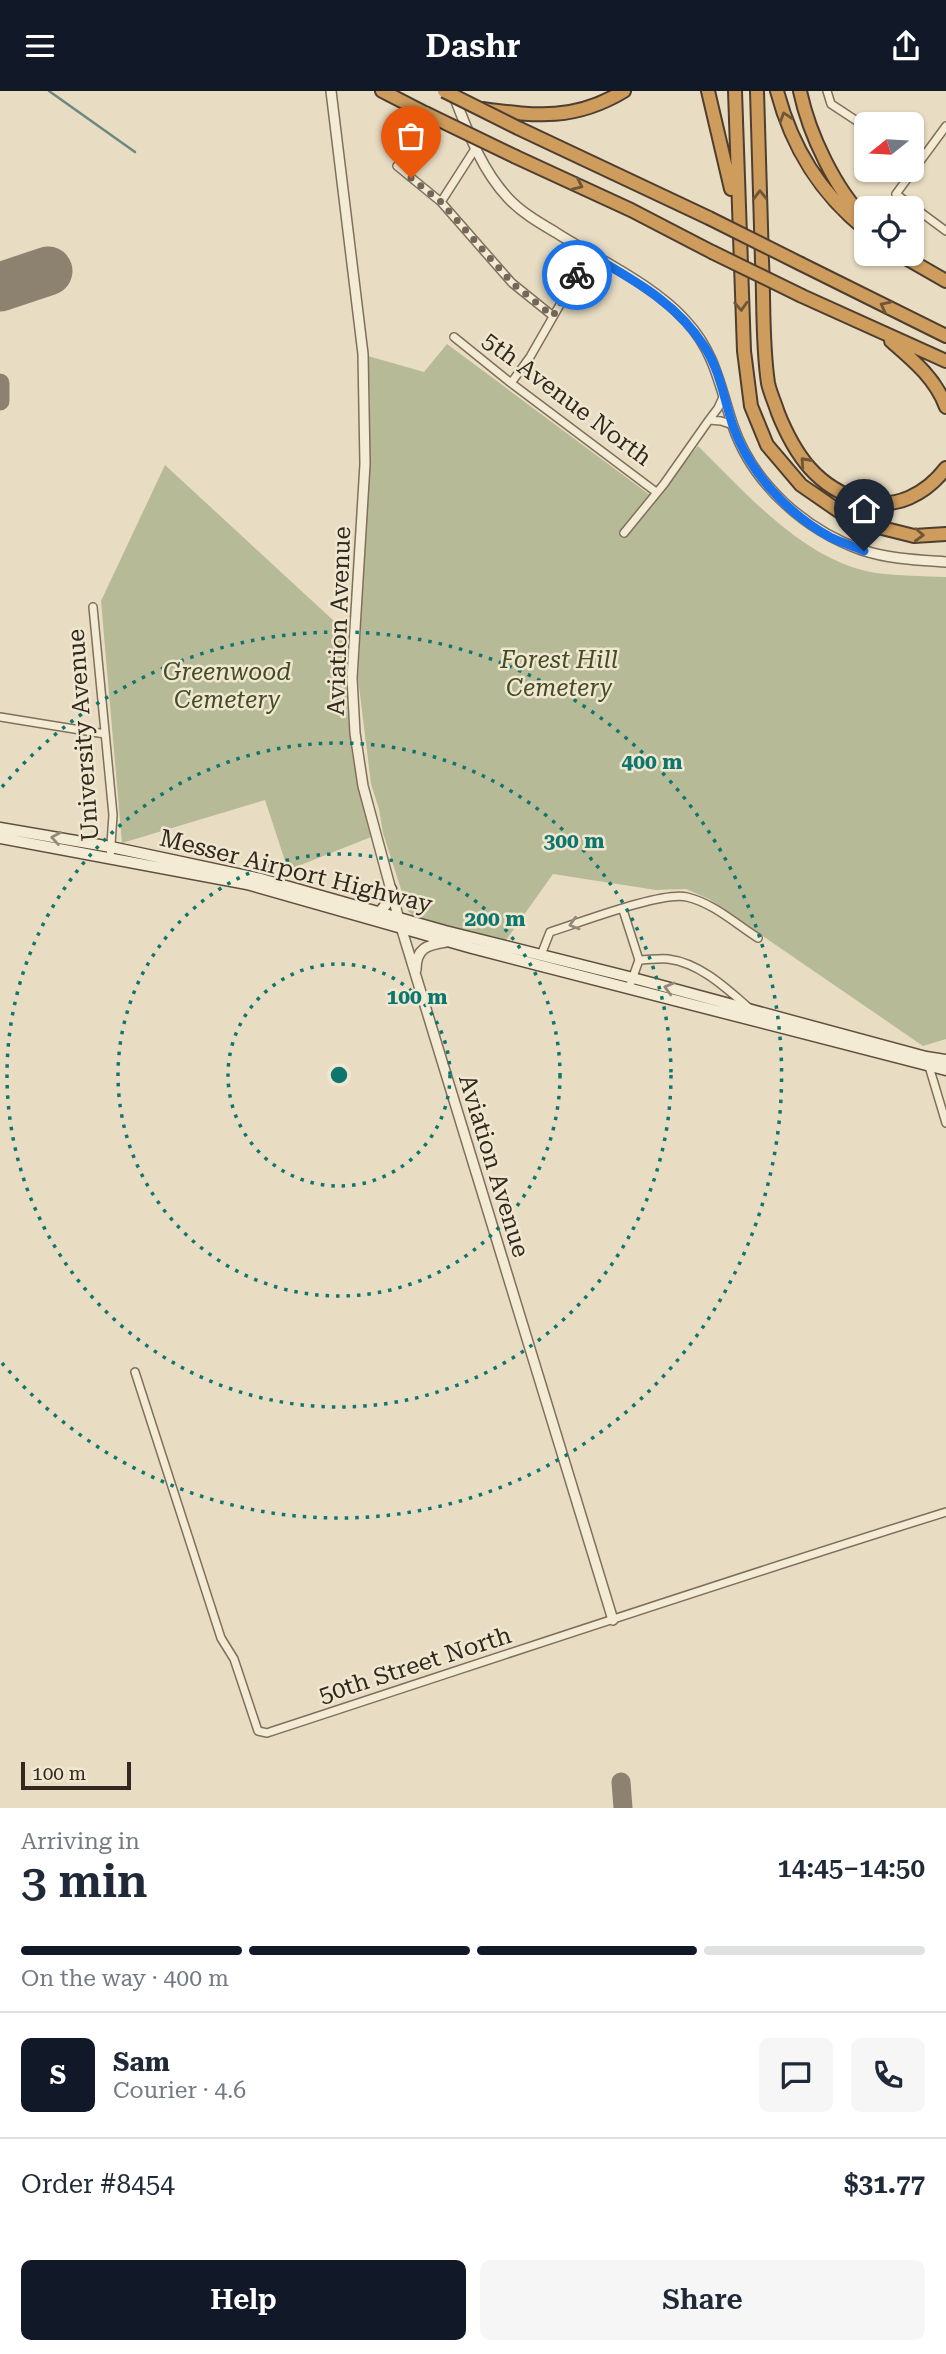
<!DOCTYPE html>
<meta charset="utf-8">
<style>
body{margin:0;font-family:"Roboto Serif",serif;background:#f6f6f7;color:#1f2937;height:100vh;display:flex;flex-direction:column;font-size:26px;white-space:nowrap}
*{box-sizing:border-box;margin:0}
p{font-size:23px;color:#747a83}
.icon{flex:none;width:38px;height:38px;fill:none;stroke:currentColor;stroke-width:2;stroke-linecap:round;stroke-linejoin:round}
.map{position:relative;height:1717px;overflow:hidden}
.panel{display:flex;flex-direction:column;background:#fff;flex:1}
.panel>*{flex:none}
.needle{width:46px;rotate:252deg}
.fabs{position:absolute;left:854px;top:21px;display:grid;gap:14px}
.fabs a{display:grid;place-items:center;width:70px;height:70px;border-radius:10px;background:#fff;box-shadow:0 2px 5px #0004;font-size:35px}
.scale{position:absolute;left:21px;bottom:18px;width:110px;box-sizing:border-box;padding-left:7px;border:4px solid #32281e;border-top:0;font-size:19px;line-height:24px;white-space:nowrap;color:#32281e;-webkit-text-stroke:5px #f0e7d1;paint-order:stroke}
.pin{position:absolute;display:grid;place-items:center;width:60px;height:60px;color:#fff;margin:-72px -30px;border-radius:50% 50% 50% 0;rotate:-45deg;box-shadow:0 0 7px #0007}
.pin .icon{rotate:45deg}
.courier{position:absolute;display:grid;place-items:center;width:70px;height:70px;margin:-35px;border:5px solid #1a73e8;border-radius:50%;background:#fff;color:#222;box-shadow:0 2px 9px #0007}
.overview em{font-style:normal;font-weight:600}
.overview div{display:flex;flex-direction:column-reverse}
.overview{display:flex;align-items:center;justify-content:space-between;height:119px;padding:0 21px}
h1{font-size:46px;font-weight:600;line-height:52px}
.bar{display:grid;grid-template-columns:repeat(4,1fr);gap:10px 7px;align-content:center;height:84px;padding:0 21px}
.bar i{height:9px;border-radius:5px;background:#e0e1e3}
.bar .active{background:#111827}
.bar p{grid-column:span 4}
.line{display:flex;align-items:center;gap:18px;padding:0 21px;border-top:2px solid #e0e1e3}
.line div{flex:1}
.round{display:grid;place-items:center;flex:none;width:74px;height:74px;border-radius:10px;background:#f6f6f7}
.primary-button{display:flex;gap:14px;margin-top:auto;padding:14px 21px}
.primary-button a{flex:1;height:80px;border-radius:10px;background:#111827;color:#fff;font-size:28px;font-weight:600;line-height:80px;text-align:center}
.primary-button a+a{background:#f6f6f7;color:#1f2937}
header{display:flex;justify-content:space-between;align-items:center;height:91px;padding:0 21px;background:#111827;color:#fff;font-size:32px;font-weight:600}
.map>svg:first-child{display:block}
.cemetery{fill:#b6ba97}
.lines{fill:none;stroke-linecap:round;stroke-linejoin:round}
.stream{stroke:#6d8881;stroke-width:2.5}
.taxiway{stroke:#8d8270;stroke-width:19}
.runway{stroke:#8d8270;stroke-width:49}
.minor-casing{stroke:#806f5c;stroke-width:10}
.tertiary-casing{stroke:#806f5c;stroke-width:12}
.secondary-casing{stroke:#62503f;stroke-width:13}
.motorway-casing{stroke:#4e3e30;stroke-width:16}
.minor{stroke:#f4ebd5;stroke-width:7}
.tertiary{stroke:#f4ebd5;stroke-width:9}
.secondary{stroke:#f4ebd5;stroke-width:10}
.motorway{stroke:#ce9c5d;stroke-width:12}
.motorway-bridge-casing{stroke:#4e3e30;stroke-width:16;stroke-linecap:butt}
.motorway-bridge{stroke:#ce9c5d;stroke-width:12}
.oneway{stroke:#705637}
.oneway2{stroke:#938a7a}
.done{stroke:#726758;stroke-width:7;stroke-dasharray:0 12.6}
.route{stroke:#1a73e8;stroke-width:9}
.ring{fill:none;stroke:#0f766e;stroke-width:3.5;stroke-dasharray:3.5 7}
.labels{text-anchor:middle;stroke-width:5;stroke-linejoin:round;paint-order:stroke}
.street-label{font-size:24px;fill:#32281e;stroke:#f0e7d1}
.park-label{font-size:24px;font-style:italic;fill:#434c27;stroke:#f0e7d1}
.centre{fill:#0f766e;stroke:#f0e7d1;stroke-width:3.5}
.ring-label{font-size:21px;text-anchor:middle;font-weight:bold;fill:#0f766e;stroke:#f0e7d1;stroke-width:5;stroke-linejoin:round;paint-order:stroke}
</style>
<header><svg class="icon" aria-label="menu" viewBox="0 0 24 24"><path d="M4 6h16M4 12h16M4 18h16"/></svg>Dashr<svg class="icon" aria-label="share" viewBox="0 0 24 24"><path d="M12 15V3M7 8l5-5 5 5M5 13v7h14v-7"/></svg></header>
<div class="map">
<svg width="946" height="1717" viewBox="0 0 946 1717">
<rect width="100%" height="100%" fill="#e8ddc3"/>
<path class="cemetery" d="M447,253l207,154 44,-52c48,47 107,116 178,127 23,3 47,3 70,4v462l-23,7 -214,-147 -23,-10 -30,1 -103,-16 -47,66 -89,-21 -9,-8 -25,-78 -4,-24 -8,-25 -13,-106 11,-215 1,-55 -2,-52 56,16z
M165,374l182,168c-4,68 4,138 24,204l-83,33 -23,-70 -143,43 -21,-242z"/>
<g class="lines">
<path class="stream" d="M49,0l86,61"/>
<path class="taxiway" d="M0,292v18
M621,1691l2,26"/>
<path class="runway" d="M0,196l48,-16"/>
<defs>
<path id="minor" d="M827,0l4,13 35,23
M946,35l-50,68 50,37
M912,64l9,5
M397,75l44,36 71,81 41,33
M441,111l34,-53
M454,246l57,46 145,109
M511,292l19,-26 59,-103
M709,329l9,-12 6,-13
M624,442l40,-49 45,-64 12,1 12,4
M93,516l20,208 -3,44
M0,626l105,17
M623,819l16,50 -10,28
M541,864l9,-23c29,-9 112,-41 137,-35 26,6 49,27 71,41
M639,869c10,0 20,-2 29,-1 32,4 58,29 81,49
M928,972l18,60
M135,1281l86,266 13,21 24,72 9,2c226,-74 452,-150 679,-221"/>
<path id="tertiary" d="M331,0l32,263 2,110 -13,214 3,55 8,53 38,141 212,693
M454,5c14,36 27,73 54,102 13,14 30,24 47,34 42,27 98,52 131,89 29,31 34,66 47,105 20,58 72,104 129,124 27,9 56,10 84,12
M416,879c0,-22 11,-25 30,-28"/>
<path id="secondary" d="M0,737l111,19 150,32 184,52 188,47 293,79 20,3
M0,747l247,46 225,64 474,122
M380,821l11,-14v-9"/>
<path id="motorway" d="M382,0l43,22
M708,0l23,98
M735,0l9,260 7,55 16,39 34,40 42,29 23,10 48,12 32,-2
M757,0c2,57 3,113 5,170 2,40 0,82 6,122 2,10 7,20 10,30 17,42 39,75 85,88 33,9 63,-7 83,-33
M777,0c15,57 43,102 89,139
M800,0c9,43 35,98 66,129
M483,18c54,7 91,12 141,-18
M518,37l191,90
M516,66l115,53 81,42
M899,163l47,27
M801,173l145,72
M802,205l144,65
M891,250c22,19 45,38 55,66"/>
</defs>
<use href="#minor" class="minor-casing"/>
<use href="#tertiary" class="tertiary-casing"/>
<use href="#secondary" class="secondary-casing"/>
<use href="#motorway" class="motorway-casing"/>
<use href="#minor" class="minor"/>
<use href="#tertiary" class="tertiary"/>
<use href="#secondary" class="secondary"/>
<use href="#motorway" class="motorway"/>
<defs>
<path id="motorway-bridge" d="M444,0l74,37
M425,22l91,44
M709,127l92,46
M712,161l90,44"/>
</defs>
<use href="#motorway-bridge" class="motorway-bridge-casing"/>
<use href="#motorway-bridge" class="motorway-bridge"/>
</g>
<defs><path id="oneway-chevron" d="M-2-3.5L2.5 0L-2 3.5" fill="none" stroke-width="1.6" stroke-linecap="round" stroke-linejoin="round" transform="scale(1.75)"/></defs>
<g class="oneway">
<use href="#oneway-chevron" transform="translate(785 26) rotate(-108)"/>
<use href="#oneway-chevron" transform="translate(578 94) rotate(25)"/>
<use href="#oneway-chevron" transform="translate(760 104) rotate(-91)"/>
<use href="#oneway-chevron" transform="translate(741 215) rotate(87)"/>
<use href="#oneway-chevron" transform="translate(885 215) rotate(-153)"/>
<use href="#oneway-chevron" transform="translate(805 371) rotate(-132)"/>
<use href="#oneway-chevron" transform="translate(919 444) rotate(2)"/>
</g>
<g class="oneway2">
<use href="#oneway-chevron" transform="translate(56 747) rotate(-170)"/>
<use href="#oneway-chevron" transform="translate(574 833) rotate(163)"/>
<use href="#oneway-chevron" transform="translate(669 897) rotate(-165)"/>
</g>
<g class="lines">
<path class="done" d="M411,87l30,24 71,81 41,33 24,-41"/>
<path class="route" d="M577,184l12,-21c44,26 87,48 115,92 16,24 20,53 29,80 16,46 55,88 97,111 10,5 23,9 34,14"/>
</g>
<g class="ring">
<circle cx="339" cy="984" r="111"/>
<circle cx="339" cy="984" r="221"/>
<circle cx="339" cy="984" r="332"/>
<path d="M2 696A443 443 0 1 1 2 1272"/>
</g>
<g class="labels">
<g class="street-label">
<text transform="translate(567 308) rotate(37)" y="8">5th Avenue North</text>
<text transform="translate(339 530) rotate(-88)" y="8">Aviation Avenue</text>
<text transform="translate(83 644) rotate(-94)" y="8">University Avenue</text>
<text transform="translate(296 780) rotate(14)" y="8">Messer Airport Highway</text>
<text transform="translate(494 1075) rotate(73)" y="8">Aviation Avenue</text>
<text transform="translate(415 1574) rotate(-18)" y="8">50th Street North</text>
</g>
<g class="park-label">
<text x="559" y="577">Forest Hill<tspan x="559" dy="28">Cemetery</tspan></text>
<text x="227" y="589">Greenwood<tspan x="227" dy="28">Cemetery</tspan></text>
</g>
</g>
<circle cx="339" cy="984" r="10" class="centre"/>
<g class="ring-label">
<text x="652" y="678">400 m</text>
<text x="574" y="757">300 m</text>
<text x="495" y="835">200 m</text>
<text x="417" y="913">100 m</text>
</g>
</svg>
<div class="fabs">
<a><svg class="needle" viewBox="-14 -14 28 28"><path d="M0-13l5 13h-10z" fill="#e53935"/><path d="M0 13l5-13h-10z" fill="#747a83"/></svg></a>
<a><svg class="icon" aria-label="locate" viewBox="0 0 24 24"><circle cx="12" cy="12" r="6"/><path d="M12 2v4M12 18v4M2 12h4M18 12h4"/></svg></a>
</div>
<div class="scale">100 m</div>
<div class="pin" style="left:411px;top:87px;background:#ea580c"><svg class="icon" aria-label="bag" viewBox="0 0 24 24"><path d="M5 8h14l-1 12H6zM9 8a3 3 0 0 1 6 0"/></svg></div>
<div class="pin" style="left:864px;top:460px;background:#1f2937"><svg class="icon" aria-label="home" viewBox="0 0 24 24"><path d="M3 11l9-7 9 7M6 9v11h12V9"/></svg></div>
<div class="courier" style="left:577px;top:184px"><svg class="icon" aria-label="bike" viewBox="0 0 24 24"><circle cx="6" cy="16" r="4"/><circle cx="18" cy="16" r="4"/><path d="M6 16l4-8h5l3 8M10 8l3 8H6M13 5h3"/></svg></div>
</div>
<section class="panel">
<div class="overview"><div><h1>3 min</h1><p>Arriving in</p></div><em>14:45–14:50</em></div>
<div class="bar"><i class="active"></i><i class="active"></i><i class="active"></i><i></i><p>On the way · 400 m</p></div>
<div class="line" style="height:126px"><b class="round" style="background:#111827;color:#fff">S</b><div><b>Sam</b><p>Courier · 4.6</p></div><a class="round"><svg class="icon" aria-label="chat" viewBox="0 0 24 24"><path d="M4 5h16v11H9l-5 4z"/></svg></a><a class="round"><svg class="icon" aria-label="phone" viewBox="0 0 24 24"><path d="M5 4h4l2 5-3 2q2 4 5 5l2-3 5 2v4C11 20 4 13 5 4z"/></svg></a></div>
<div class="line" style="height:91px"><div>Order #8454</div><b>$31.77</b></div>
<div class="primary-button"><a>Help</a><a>Share</a></div>
</section>
